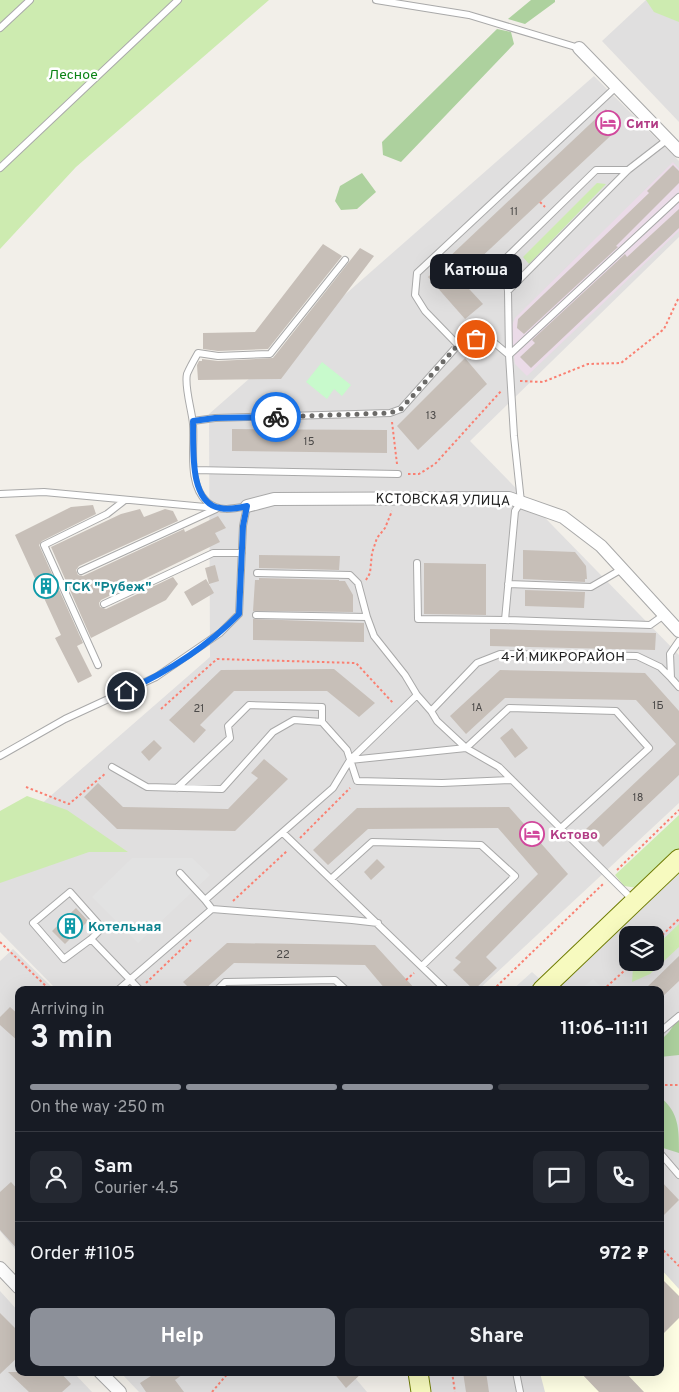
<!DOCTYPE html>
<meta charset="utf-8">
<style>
body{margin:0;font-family:Overpass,sans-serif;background:#242831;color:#f1f3f6;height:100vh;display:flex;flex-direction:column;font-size:19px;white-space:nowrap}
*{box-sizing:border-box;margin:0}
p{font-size:16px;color:#9ea1a6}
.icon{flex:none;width:28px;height:28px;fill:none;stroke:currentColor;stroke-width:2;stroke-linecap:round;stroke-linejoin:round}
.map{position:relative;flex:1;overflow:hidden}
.drawer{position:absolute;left:15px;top:986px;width:649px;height:390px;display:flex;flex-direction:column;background:#171b24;border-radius:10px;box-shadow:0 5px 20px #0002}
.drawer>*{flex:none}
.fabs{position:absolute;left:619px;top:926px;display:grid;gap:10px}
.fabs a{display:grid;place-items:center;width:45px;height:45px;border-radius:10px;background:#171b24;box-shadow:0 5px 20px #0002;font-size:25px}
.pin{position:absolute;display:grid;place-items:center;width:42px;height:42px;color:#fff;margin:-21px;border:2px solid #fff;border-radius:50%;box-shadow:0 1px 5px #0007}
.courier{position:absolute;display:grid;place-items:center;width:50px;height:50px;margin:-25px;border:4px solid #1a73e8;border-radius:50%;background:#fff;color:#222;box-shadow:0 1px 6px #0007}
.bubble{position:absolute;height:35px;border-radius:10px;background:#171b24;box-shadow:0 5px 20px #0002;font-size:16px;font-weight:700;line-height:35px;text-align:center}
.summary em{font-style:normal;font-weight:700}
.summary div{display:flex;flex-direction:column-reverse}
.summary{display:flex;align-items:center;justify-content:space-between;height:85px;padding:0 15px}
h1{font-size:32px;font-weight:700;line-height:38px}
.bar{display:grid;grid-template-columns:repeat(4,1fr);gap:8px 5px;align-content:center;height:60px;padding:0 15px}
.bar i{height:6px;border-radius:4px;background:#363941}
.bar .selected{background:#8c9099}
.bar p{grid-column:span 4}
.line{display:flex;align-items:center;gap:12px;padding:0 15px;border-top:1px solid #363941}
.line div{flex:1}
.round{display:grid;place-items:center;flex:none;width:52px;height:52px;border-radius:10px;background:#242831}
.cta{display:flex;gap:10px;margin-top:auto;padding:10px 15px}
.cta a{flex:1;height:58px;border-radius:10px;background:#8c9099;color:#fff;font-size:20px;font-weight:700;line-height:58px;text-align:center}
.cta a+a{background:#242831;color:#f1f3f6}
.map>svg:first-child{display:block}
.residential{fill:#e0dfdf;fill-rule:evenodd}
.industrial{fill:#ebdbe8}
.education{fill:#ffffe5}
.grass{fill:#cdebb0}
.forest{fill:#add19e}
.park{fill:#c8facc}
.parking{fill:#e2e2e2}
.building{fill:#c7bfb8}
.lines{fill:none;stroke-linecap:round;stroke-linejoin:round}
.service-casing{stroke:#a9a9a9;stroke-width:8}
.minor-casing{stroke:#a9a9a9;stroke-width:14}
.secondary-casing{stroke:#707d05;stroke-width:21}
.path{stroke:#fa8072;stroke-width:2;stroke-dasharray:2.5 2.5;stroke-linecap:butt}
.service{stroke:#fff;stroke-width:6}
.minor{stroke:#fff;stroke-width:12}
.secondary{stroke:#f7fabf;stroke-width:19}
.done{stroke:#6b6a68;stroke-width:5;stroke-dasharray:0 9}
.route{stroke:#1a73e8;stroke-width:6}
.labels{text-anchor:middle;stroke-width:5;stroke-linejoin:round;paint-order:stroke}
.number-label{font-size:11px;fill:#4b4948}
.park-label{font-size:14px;fill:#0c8416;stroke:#fff}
.hotel-label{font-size:14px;font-weight:bold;fill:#b23c85;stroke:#fff;text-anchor:start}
.street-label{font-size:14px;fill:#222;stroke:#fff}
.culture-label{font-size:14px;font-weight:bold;fill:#0d838f;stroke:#fff;text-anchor:start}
</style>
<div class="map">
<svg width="679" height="1392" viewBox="0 0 679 1392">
<rect width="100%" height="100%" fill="#f2efe9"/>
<path class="residential" d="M646,0h33v122l-77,-81z
M594,76l85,85v76l-209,204 209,214v148l-201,187h-421l-57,-58v-92l210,-183 -1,-243z
M679,873v519h-247l-4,-19 232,-1v-382h-107zM628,935h27v27h-27z
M13,949l42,41h-36v264l-19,-23v-270z
M0,1291l19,21v60l55,1 18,19h-92z
M121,1373h230l16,19h-228z"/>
<path class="industrial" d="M673,162l6,7v62l-152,145 -12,-12 -4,-36 4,-10z"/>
<path class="education" d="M660,1268l19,21v103h-134l-5,-19 120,-1z"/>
<path class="grass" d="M0,0h269l-193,167 -76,82z
M646,0h33v22l-25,-10z
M597,183l9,1 -77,80 -6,-7z
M27,796l40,14 61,42h-39l-89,31v-72z
M679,815v35l-41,38 -14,-2 -9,-11z
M679,924v23l-29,27 -18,8 1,-14 6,-5 16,-1v-15z"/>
<path class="forest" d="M531,0h24v2l-30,22 -17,-5z
M497,29l14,3 3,12 -113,118 -18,-7 -1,-13z
M362,173l14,19 -19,17 -16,1 -6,-9 5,-15z
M679,1017v38l-19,2v-16l9,-9z
M660,1097c19,15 19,32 19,56l-19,-6z"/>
<path class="park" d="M322,362l29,23 -9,11 -8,-7 -7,10 -21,-17z"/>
<path class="parking" d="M132,858h60l18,17 -72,68 -46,-46z
M532,972l10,9 -9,9h-21z
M593,979l9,9 -3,2h-19z"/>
<path class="building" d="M606,109l15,17 -162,152 24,26 -18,15 -37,-42z
M673,165l6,6v12l-63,63 2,1 -94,87 -7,-6 1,-9 131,-126 -2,-2z
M679,209v19l-148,140 -11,-11 15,-14 -3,-3 93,-86 2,3z
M323,244l19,12 -74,93 -50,2 -15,-2v-16l52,-1z
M360,248l14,8 -93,123 -83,1 -1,-15 2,-4h3v-2l16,2 55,-3z
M465,358l22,26 -69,66 -21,-24z
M232,429l155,1v23l-155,-2z
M93,505l3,9 -54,27 -3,4 44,98 -6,3 15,30 -14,7 -23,-45 6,-3 -46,-100 56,-28z
M140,509l4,8 21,-8 8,2 5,10 -99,45 -3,4 2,5 5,1 101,-47 1,3 33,-16 8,12 -11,5 5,9 -119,58 -2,3 1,4 6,2 67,-32 5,7 -12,16 -75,38 -40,-91 70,-33z
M523,550l52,2 11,14 1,13h-2v3l-62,-3z
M259,555l81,1 -1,14 -80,-2z
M424,563l62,1v51l-62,-1z
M215,565l4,16 -10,3 -4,-16z
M259,578l80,2v1h6l8,14v17l-100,-1 2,-31h4z
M206,579l8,14 -22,13 -8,-14z
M525,590l60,2 -1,16 -59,-2z
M253,619l111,4v19l-111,-2z
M490,629l166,4 -1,17 -165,-4z
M334,669l41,34 -16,14 -32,-26h-93l-34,34 6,5 -12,13 -25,-23 52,-50z
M500,670l145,3 34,38v64l-76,72 -17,-18 90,-85 -40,-44 -131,-2 -39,36 -16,-18z
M512,728l16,20 -13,10 -15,-20z
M154,740l8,8 -13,13 -8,-9z
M264,759l24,20 -53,52 -118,-2 -33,-32 14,-14 25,24 105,2 30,-31 -7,-5z
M509,807l59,67 -82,83 11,11 -23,22 -21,-20 8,-8 -6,-4 83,-84 -40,-46 -130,1 -40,36 -15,-15 44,-42z
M377,859l8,8 -14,13 -7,-8z
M76,908l12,13 -23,23 -13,-13z
M227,943l148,2 41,45h-30l-21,-25 -131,-2 -30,27h-13l-8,-8z
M679,956v25l-19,18v-9h-16z
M10,1007l9,8v27l-19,-17v-8z
M660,1180l19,20 -19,19z
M11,1182l8,9v60l-19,-21v-38z
M660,1277l19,19v22l-19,19z
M0,1313l19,19v24l-19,18z
M8,1372h52l11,12 -9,8h-33z
M157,1372h29l-11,8 9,12h-38l-6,-9z
M333,1372h30l-17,16z
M463,1372h23l3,20h-23z
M580,1372h45l19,20h-45z"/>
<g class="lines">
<defs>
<path id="service" d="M376,0l93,15 110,33
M0,28l30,-28
M0,168l178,-168
M508,291l-4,-31 92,-90h32
M458,345l-33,-34 -10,-16 2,-22 199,-186
M509,355l-1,-64 120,-121 40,-31
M193,421l22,-3 175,-5 11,-4 57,-64 18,-6 15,1 18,15
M194,470l204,4
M0,494l44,-2 172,16
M417,563l1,56 87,1
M81,571l135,-62
M257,573l93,2 8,8 9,34 7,19 31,39 12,20
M508,584l83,3 31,-18
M104,604l109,-51h29
M256,615l111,2
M664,615l-14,10 -145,-5 10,-109 6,-9 -7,-66 -5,-81 170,-158
M679,641l-9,13 1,24 8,9
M98,665l-54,-120 63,-31 18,-14
M0,756l65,-37 91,-42 64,-44 19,-19 4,-88 4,-20c-14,3 -29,6 -40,-4 -20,-19 -12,-54 -14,-78 -1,-13 -9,-38 -6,-50 3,-7 7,-14 11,-21l20,3 52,-2 75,-94
M350,760l116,-12 43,-40 107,3 33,37 -88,80
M112,767l35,20 75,2 51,-57 21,-12 28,2 25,28 10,31 85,2 70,-3
M177,788l53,-50 -2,-12 21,-21 73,2v15
M283,833l163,157
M180,873l25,27 128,-112 17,-28 67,-65 14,16
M331,879l41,-37 109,3 34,31 -93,90
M634,901l-135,-134 -33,-19 -29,-27 -6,-10 46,-48 23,-9 137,2 23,11 11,11
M212,909l140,11 26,3
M91,939l-27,20 -31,-36 37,-31 32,36 -11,11 49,51
M118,990l94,-81 -7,-9
M217,990l8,-8 110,-2 11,10
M660,1032l19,-16
M660,1153l19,22
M516,1372l4,20"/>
<path id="minor" d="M579,48l100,103
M247,506l27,-7 235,-1 54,19 38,29 78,85
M0,1268l19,20
M100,1372l20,20"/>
<path id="secondary" d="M542,990l137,-131
M418,1372l3,20"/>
</defs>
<use href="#service" class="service-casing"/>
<use href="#minor" class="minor-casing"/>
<use href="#secondary" class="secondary-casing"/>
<path class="path" d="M540,202l5,5
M520,381l23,1 45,-18 33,-1 43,-34 15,-32
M392,422l5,42
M408,474h11l16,-10 67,-74
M366,580l4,-7 2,-20 5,-15 8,-10 7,-17
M161,709l56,-50 139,4 38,41
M26,787l43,17 37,-31
M300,838l50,-50
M617,870l62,-60
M233,901l55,-51
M0,942l50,48
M655,942l24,-23
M406,980l8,-7
M146,983l45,-43
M493,990l110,-106
M603,990l31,-28
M660,1085h19
M660,1247l19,19
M452,1372l3,20
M212,1392l17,-20"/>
<use href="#service" class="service"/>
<use href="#minor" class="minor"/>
<use href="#secondary" class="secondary"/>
</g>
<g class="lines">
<path class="done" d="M276,417l114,-4 11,-4 57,-64 18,-6"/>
<path class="route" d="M126,691c41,-19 81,-44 113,-77l4,-88 4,-20c-9,2 -18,4 -27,2 -32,-5 -26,-63 -27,-87l22,-3 61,-1"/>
</g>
<defs>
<symbol id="hotel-ring" viewBox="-11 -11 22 22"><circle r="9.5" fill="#fff" stroke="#d1479c" stroke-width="1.5"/><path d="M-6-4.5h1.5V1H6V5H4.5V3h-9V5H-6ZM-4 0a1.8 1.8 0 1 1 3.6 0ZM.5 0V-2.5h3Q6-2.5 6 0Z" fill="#d1479c"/></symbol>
<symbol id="building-ring" viewBox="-11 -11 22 22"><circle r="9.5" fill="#fff" stroke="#0f9aa8" stroke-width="1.5"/><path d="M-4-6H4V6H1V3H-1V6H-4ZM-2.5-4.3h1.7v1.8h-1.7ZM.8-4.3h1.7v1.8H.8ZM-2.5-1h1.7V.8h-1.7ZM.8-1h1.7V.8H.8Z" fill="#0f9aa8"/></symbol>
</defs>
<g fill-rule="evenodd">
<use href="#hotel-ring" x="594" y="109" width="28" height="28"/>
<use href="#building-ring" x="32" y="572" width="28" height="28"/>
<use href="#hotel-ring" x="518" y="820" width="28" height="28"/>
<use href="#building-ring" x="56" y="912" width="28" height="28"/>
</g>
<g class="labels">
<g class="number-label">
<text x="514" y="215">11</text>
<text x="431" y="419">13</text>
<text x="309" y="445">15</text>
<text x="658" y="709">1Б</text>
<text x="477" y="711">1А</text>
<text x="199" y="712">21</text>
<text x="638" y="801">18</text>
<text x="283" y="958">22</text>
</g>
<g class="park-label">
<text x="73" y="79">Лесное</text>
</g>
<g class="hotel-label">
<text x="626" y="128">Сити</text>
<text x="550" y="839">Кстово</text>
</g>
<g class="street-label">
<text transform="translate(443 499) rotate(1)" y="5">КСТОВСКАЯ УЛИЦА</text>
<text x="563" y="661">4-Й МИКРОРАЙОН</text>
</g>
<g class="culture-label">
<text x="64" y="591">ГСК "Рубеж"</text>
<text x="88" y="931">Котельная</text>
</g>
</g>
</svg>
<div class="fabs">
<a><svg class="icon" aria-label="layers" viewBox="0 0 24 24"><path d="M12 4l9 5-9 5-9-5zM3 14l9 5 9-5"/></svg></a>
</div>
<div class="pin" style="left:476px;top:339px;background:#ea580c"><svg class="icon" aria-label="bag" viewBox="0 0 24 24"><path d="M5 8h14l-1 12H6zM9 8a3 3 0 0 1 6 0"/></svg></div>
<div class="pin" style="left:126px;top:691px;background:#1f2937"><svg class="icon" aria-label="home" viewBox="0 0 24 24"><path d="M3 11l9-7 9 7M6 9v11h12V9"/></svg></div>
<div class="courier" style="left:276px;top:417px"><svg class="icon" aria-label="bike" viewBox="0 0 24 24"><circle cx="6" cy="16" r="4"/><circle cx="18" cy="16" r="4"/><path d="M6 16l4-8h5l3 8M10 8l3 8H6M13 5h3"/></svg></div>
<div class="bubble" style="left:430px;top:254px;width:92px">Катюша</div>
<section class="drawer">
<div class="summary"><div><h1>3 min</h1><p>Arriving in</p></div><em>11:06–11:11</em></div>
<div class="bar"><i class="selected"></i><i class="selected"></i><i class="selected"></i><i></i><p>On the way · 250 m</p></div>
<div class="line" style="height:90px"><a class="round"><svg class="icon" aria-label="person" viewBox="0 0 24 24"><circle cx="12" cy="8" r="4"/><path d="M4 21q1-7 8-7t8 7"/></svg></a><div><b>Sam</b><p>Courier · 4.5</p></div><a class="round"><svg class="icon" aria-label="chat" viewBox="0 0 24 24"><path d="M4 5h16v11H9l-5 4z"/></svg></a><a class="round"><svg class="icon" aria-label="phone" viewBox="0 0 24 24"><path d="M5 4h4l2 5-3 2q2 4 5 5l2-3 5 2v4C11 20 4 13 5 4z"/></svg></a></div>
<div class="line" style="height:65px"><div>Order #1105</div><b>972 ₽</b></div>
<div class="cta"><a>Help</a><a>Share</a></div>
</section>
</div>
